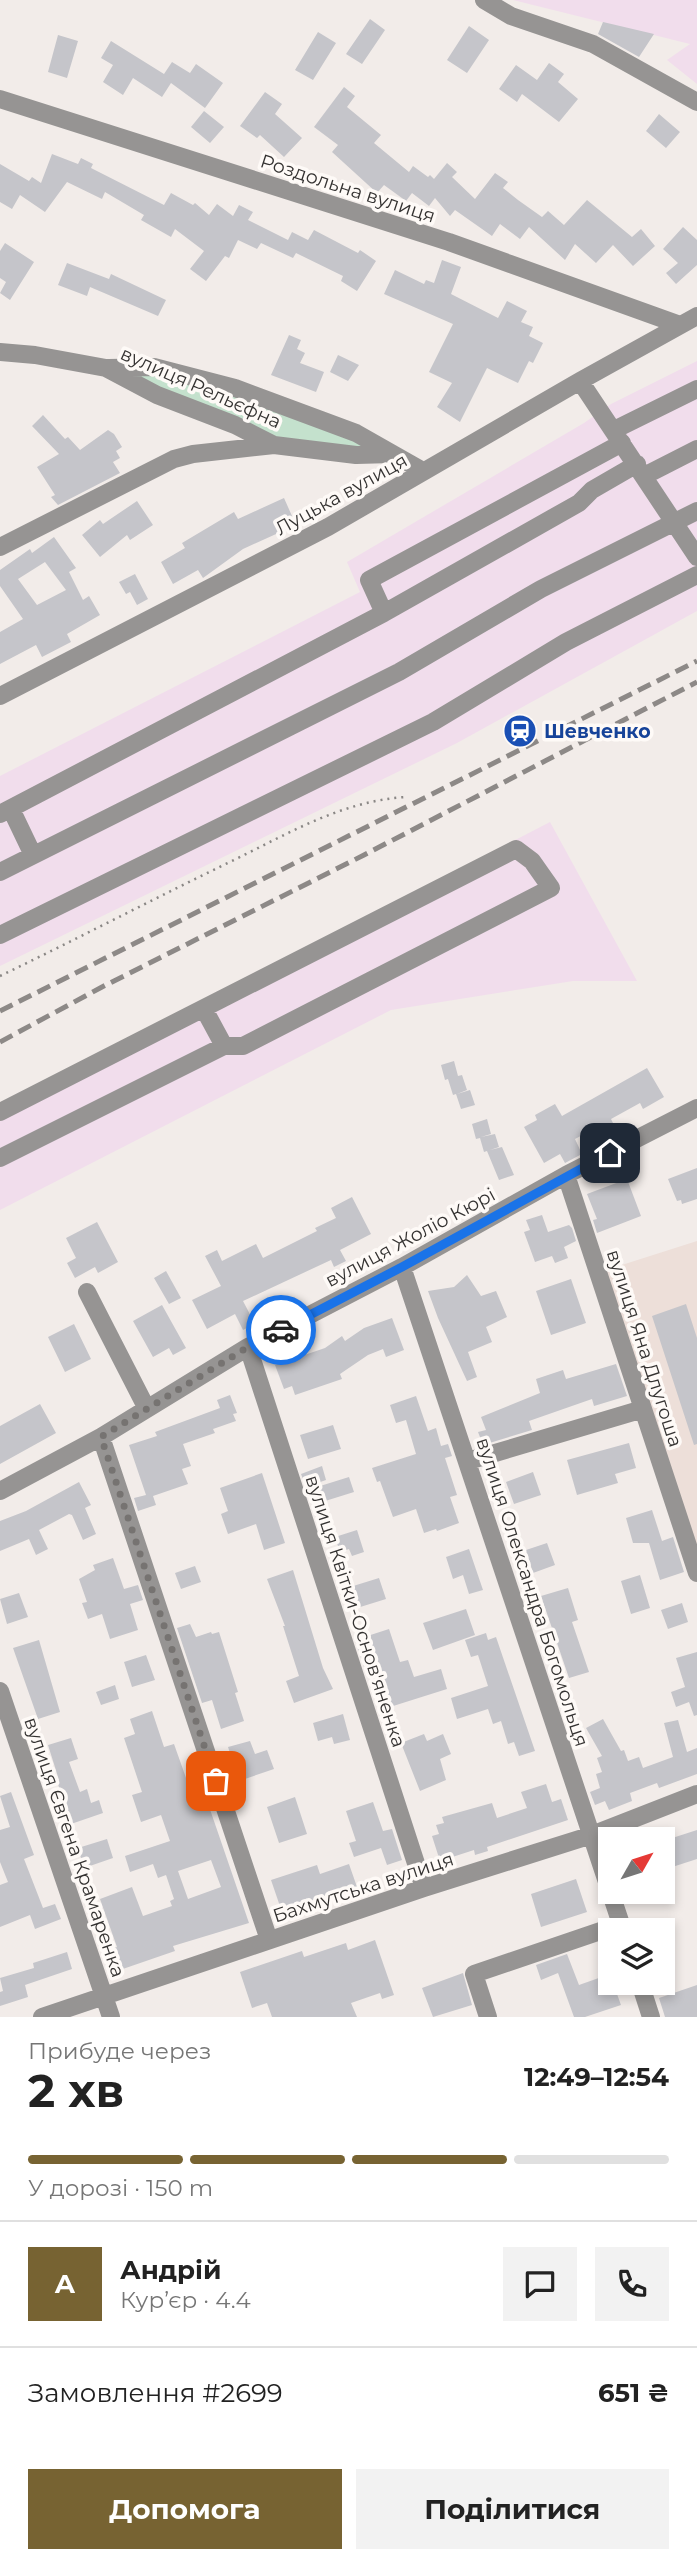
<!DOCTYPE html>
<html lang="uk">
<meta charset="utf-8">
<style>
body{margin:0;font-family:Montserrat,sans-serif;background:#f2f2f2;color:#222;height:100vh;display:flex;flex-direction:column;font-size:26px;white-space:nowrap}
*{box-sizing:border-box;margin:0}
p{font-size:23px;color:#767676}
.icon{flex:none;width:38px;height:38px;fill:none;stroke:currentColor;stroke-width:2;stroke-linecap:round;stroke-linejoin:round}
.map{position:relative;height:2017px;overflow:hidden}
.sheet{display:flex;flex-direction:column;background:#fff;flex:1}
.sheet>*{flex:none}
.needle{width:46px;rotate:51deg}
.controls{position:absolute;left:598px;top:1827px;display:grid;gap:14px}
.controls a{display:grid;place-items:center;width:77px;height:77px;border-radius:0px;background:#fff;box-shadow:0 4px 10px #0003;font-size:35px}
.pin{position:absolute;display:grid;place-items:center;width:60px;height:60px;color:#fff;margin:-30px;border-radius:14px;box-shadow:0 4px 10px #0006}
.courier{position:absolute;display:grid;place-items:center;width:70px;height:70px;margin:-35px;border:5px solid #1a73e8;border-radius:50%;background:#fff;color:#222;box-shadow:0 2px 9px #0007}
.overview em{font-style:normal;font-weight:700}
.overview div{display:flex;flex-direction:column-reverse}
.overview{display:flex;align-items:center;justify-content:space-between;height:119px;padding:0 28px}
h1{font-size:46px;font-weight:700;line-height:52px}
.bar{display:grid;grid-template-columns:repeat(4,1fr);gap:10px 7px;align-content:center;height:84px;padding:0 28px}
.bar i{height:9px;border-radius:5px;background:#e0e0e0}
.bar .selected{background:#776332}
.bar p{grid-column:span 4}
.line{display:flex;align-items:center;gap:18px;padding:0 28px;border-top:2px solid #e0e0e0}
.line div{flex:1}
.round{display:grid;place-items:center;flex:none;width:74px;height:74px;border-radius:0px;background:#f2f2f2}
.cta{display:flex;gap:14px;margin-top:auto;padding:14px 28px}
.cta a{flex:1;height:80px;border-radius:0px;background:#776332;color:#fff;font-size:28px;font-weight:700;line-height:80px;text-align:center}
.cta a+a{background:#f2f2f2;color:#222}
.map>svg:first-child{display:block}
.built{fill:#eddfd9}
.industrial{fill:#f1ddec}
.green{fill:#c4e1cd}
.building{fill:#c5c5ca;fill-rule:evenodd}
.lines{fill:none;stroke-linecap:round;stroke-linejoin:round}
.path{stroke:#8a8785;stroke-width:2.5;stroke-dasharray:2 5;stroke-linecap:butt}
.minor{stroke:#969493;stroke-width:18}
.rail{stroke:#8d8987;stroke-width:5;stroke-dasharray:14 7;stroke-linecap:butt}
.done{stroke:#767371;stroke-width:7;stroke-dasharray:0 12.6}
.route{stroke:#1a73e8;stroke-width:9}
.labels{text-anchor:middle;stroke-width:7;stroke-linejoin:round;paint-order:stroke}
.street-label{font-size:19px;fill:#343231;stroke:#fefaf7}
.transit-label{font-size:19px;font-weight:bold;fill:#164399;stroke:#fefaf7;text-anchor:start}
</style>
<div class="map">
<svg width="697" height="2017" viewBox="0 0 697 2017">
<rect width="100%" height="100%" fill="#f2ece9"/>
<path class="built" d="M697,1241v321l-94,-291z"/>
<path class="industrial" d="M513,0h184v84l-30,-24 23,-16z
M697,361v250l-240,132 -457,223v-190l360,-184 -13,-30 237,-139 27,-19z
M550,822l87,159h-64l-182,29 -391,200v-103z"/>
<path class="green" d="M153,370l79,21 147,58 -102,-9 -118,-49 -31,-19z"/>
<path class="building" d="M370,19l15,11 -23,34 -16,-10z
M603,22l51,12 -15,23 -41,-23z
M469,26l20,14 -22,33 -20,-13z
M318,32l18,11 -23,37 -18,-10z
M58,35l20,6 -11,37 -19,-6z
M111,41l53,33 8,-12 18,11 6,-9 27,19 -18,25 -34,-25 -9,14 -29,-19 -10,17 -20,-13 10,-17 -12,-7z
M549,63l15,11 -6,8 20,17 -19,23 -37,-28 -5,8 -18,-13 17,-24 21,15z
M344,87l11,9 -8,11 34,28 -7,8 35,29 4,-6 15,11 2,-2 4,4 13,-16 10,9 -5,5 23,22 20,-26 13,9 -5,6 15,12 24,17 6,-6 16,14 23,-25 45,37 9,-8 14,17 -22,20 -20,-21 -17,18 -21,-19 -10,16 -36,-33 -9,12 -20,-15 -8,12 -37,-26 -5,6 -15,-18 -6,8 -17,-13 -6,8 -22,-16 -7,8 -45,-41 6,-7 -24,-18z
M265,92l17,12 -7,10 27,24 -18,19 -24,-22 -3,3 -17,-12z
M204,111l20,16 -14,16 -19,-16z
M659,114l21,18 -14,16 -20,-17z
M52,154l26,10 3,-6 12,6 -2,4 73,37 7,-12 22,12 2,-2 14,12 8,-11 16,12 6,-11 14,7 -5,8 40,20 4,-8 16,8 6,-10 44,23 2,-3 16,11 -19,30 -16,-10 2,-5 -47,-23 -3,5 -32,-15 -4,6 -19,-9 -9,18 -4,-2 -19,25 -16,-12 14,-18 -29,-22 -4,8 -30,-17 3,-5 -39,-23 -3,7 -35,-17 -22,30 -25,-17 -8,14 -12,-7v-38l29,17 3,-4 9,6z
M683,227l14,13v25l-21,19 -10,-11 12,-10 -15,-14z
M5,243l29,19 -24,38 -10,-7 6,-11 -6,-4v-27z
M442,260l19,7 -10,27 47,24 9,-17 20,10 -6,11 12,5 -4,9 14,7 -10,20 -4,-2 -11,22 -31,-15 -27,54 -23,-15 15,-24 -23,-11 24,-48 -69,-30 11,-24 29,14 2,-4 8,3z
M67,263l42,16 2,-5 55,26 -8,16 -68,-29 -3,9 -29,-11z
M289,335l12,5 -4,9 8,4 -5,10 24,9 -8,20 -45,-17z
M338,355l21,10 -11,16 -18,-9z
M43,415l22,24 3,-2 12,13 28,-20 6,4 8,13 -6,4 4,7 -7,4 7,11 -62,32 -7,-8 4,-2 -18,-28 22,-13 -27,-28z
M284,498l12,27 -53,24 -40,29 -5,-8 -25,14 -12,-22 24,-14 -3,-5 52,-31 4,7z
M137,501l16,24 -23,15 -3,-5 -27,22 -18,-22 18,-15 3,4z
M54,537l22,31 -7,4 14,28 6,-4 11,19 -33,19 4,8 -29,15 -6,-12 -36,19v-32l23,-13 -23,-33v-16l30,-21 2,4zM45,562l21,28 -29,15 -19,-26z
M135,574l13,25 -11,6 -7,-13 -4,2 -7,-12z
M454,1061l4,15 4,-1 5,15 -10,4 13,-4 5,15 -14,4 -5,-15 -3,1 -5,-16 -3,1 -4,-15z
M647,1068l17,29 -21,12 -3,-6 -29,16 2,4 -11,6 -2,-3 -25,13 7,15 -17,9 -5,-9 -16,9 -20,-36 13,-7 -2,-5 20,-11 7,12z
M487,1119l4,15 -10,3 14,-3 4,13 -9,3 12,-3 12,28 -15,5 -12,-29 -3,1 -4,-14 -4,1 -4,-15z
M697,1168v31l-15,5 -1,-4 -4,1 -9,-22z
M627,1179l14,37 -44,17 -4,-13 4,-1 -10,-25z
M352,1197l19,37 -31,16 6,11 -12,6 -3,-7 -88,41 12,23 -12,6 -8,-16 -28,15 -15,-29 29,-14 -16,-30 12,-6 5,11 34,-17 7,14 54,-27 -2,-3 21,-10 -5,-10z
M542,1215l6,17 21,-7 3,3 4,13 -12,6 4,11 -13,5 -3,-7 -17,6 -11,-30 6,-2 -4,-10z
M97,1222l21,40 -20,11 -3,-6 -20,11 -8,-15 9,-5 -10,-20z
M166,1271l15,27 -12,6 -15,-26z
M467,1275l14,21 15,-5 11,26 -21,10 6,15 -24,10 9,25 -10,4 -29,-63 -10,-27 26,-4z
M571,1279l15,44 -35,12 -15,-44z
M686,1304l11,34v106l-3,1 -42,-129z
M162,1305l24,43 -13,7 -4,-7 -16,9 -20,-36z
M392,1318l12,32 -18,7 -3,-8 -15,6 -28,19 2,5 -47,16 -3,-9 -8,3 -9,-24 50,-17 17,-12 3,5 19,-13z
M74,1324l17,35 -26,13 -17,-35z
M616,1364l11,32 -33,10 -2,-7 -63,22 3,9 -49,15 -5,-13 8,-2 -5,-13 59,-24 -4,-14 27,-9 3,9z
M230,1395l7,18 -4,1 3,7 -23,8 2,4 -32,11 8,22 -9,3 6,15 -35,12 3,9 -18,6 -4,-13 12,-3 -17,-50 28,-9 -2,-4 65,-24 -3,-8z
M416,1396l12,35 8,-3 5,18 7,-2 4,12 -7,2 12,37 -7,2 9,26 -22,8 -1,-2 -12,4 -8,-24 -23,8 -13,-36 -3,1 -5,-14 44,-14 -10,-34 -10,3 -6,-18z
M40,1404l16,29 -56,31v-38z
M333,1425l8,24 -33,10 -8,-24z
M629,1443l7,25 -21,6 3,9 -41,12 -10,-35z
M322,1466l4,14 -20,7 -5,-13z
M533,1472l8,23 -27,9 -8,-22z
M262,1473l23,70 -21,7 -8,-26 -28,10 -7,-20 7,-3 -8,-23z
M349,1477l5,15 -32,10 -5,-15z
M79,1482l12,23 -6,3 11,26 -13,6 -11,-25 -3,-1 -30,16 9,19 -12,6 -7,-16 -29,12v-30l26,-10z
M652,1510l10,31 11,-4 11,35 -24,8 -11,-37h-16l-7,-25z
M357,1530l7,22 -12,4 -3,-7 -9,3 -5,-15z
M547,1543l8,22 -22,8 -7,-23z
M469,1549l14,41 -14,4 -6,-19 -10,4 -7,-22z
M113,1558l11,31 14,-4 5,15 -13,4 8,26 -28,9 -8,-25 -14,5 -6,-16 5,-1 -8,-23 16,-9 -2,-5z
M195,1566l6,16 -20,7 -6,-16z
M293,1570l30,98 10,21 -39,14 -8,-22 13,-5 -16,-50h2l-18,-47z
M640,1575l10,33 -19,6 -10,-33z
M379,1578l7,21 -29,9 -7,-21z
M568,1588l10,32 -6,2 17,50 -20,6 -28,-82z
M19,1593l9,24 -21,7 -7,-25z
M682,1603l6,19 -20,7 -7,-19z
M466,1609l9,26 -42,15 -10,-27z
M190,1624l6,13 15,-5 1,2 7,-2 19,60 -3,1 9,28 -23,8 -9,-29 -10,3 -25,-75z
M389,1629l11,33 8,-2 6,17 27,-8 6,20 -57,18 -14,-44 -12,4 -9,-27z
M486,1633l2,7 8,-3 39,114 -16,5 -5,-14 -6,2 -7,-23 -8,3 -5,-15 -31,10 -6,-21 37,-12 -10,-31 -7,2 -6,-17z
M39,1640l21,72 -22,7 -25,-71z
M697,1652v63l-3,1 -5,-14 -13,5 -5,-15 14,-5 -9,-29z
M146,1655l9,25 -23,7 -8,-25z
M115,1685l4,14 -18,6 -5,-13z
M152,1711l12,36 10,-3 17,48 12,-3 46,134 -76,23 2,5 -58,20 -9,-20 9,-4 -17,-48 32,-12 11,29 29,-10 -2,-5 4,-2 -8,-24 -8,3 -5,-14 -23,8 -5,-16 45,-15 -9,-26 -20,7 -9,-27 10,-3 -18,-54 11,-4 -5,-15zM211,1860l10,27 -33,12 -10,-28z
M343,1714l7,26 -16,4 -2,-7 -14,4 -5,-18z
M603,1719l18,32 3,-1 4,11 11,-4 4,11 30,-11 -9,-34 14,-3 9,32 10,-4v26l-38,14 -2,-5 -27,10 2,8 -23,9 -4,-9 -10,4 -5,-13 10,-4 -4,-14 6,-2 -5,-14 5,-2 -16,-28z
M424,1734l3,7 16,-7 8,20 -11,5 6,21 -26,11 -19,-48z
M71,1738l7,21 -9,3 11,30 7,-3 4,14 8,-3 4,13 -32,11 -14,-43 2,-1 -11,-35z
M250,1741l5,13 12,-4 7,19 -35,12 -11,-34z
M546,1784l6,18 9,-3 7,21 -81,27 1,4 -13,4 -1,-5 -34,11 -8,-25 7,-2 -3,-9 8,-2 -2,-6 50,-14 5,15 30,-10 -6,-16z
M11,1792l23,63 -10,4 19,49 12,-4 6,15 -26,10 -5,-14 -30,12v-42l8,-3 -8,-20v-32l10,-3 -10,-31z
M295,1797l12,37 -28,9 -12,-36z
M373,1802l10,29 9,-2 10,31 -15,5 -6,-17 -27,9 -5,-14 7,-2 -10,-30z
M697,1830v29l-34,11v-29z
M107,1839l6,19 -29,10 -6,-20z
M349,1864l8,23 -74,28 -12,-35 46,-15 3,9z
M576,1879l11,33 -46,15 -10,-33z
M375,1940l19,55 -12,4 -2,-6 -29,10 6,14h-85l-5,-14 -15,5 -12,-36 62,-21 2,6 42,-14 2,7z
M67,1952l5,17 -47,16 3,12 -28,9v-14l3,-1 -3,-13 34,-10 -1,-5z
M567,1954l12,31 31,-11 1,9h2l8,22 -36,12h-11l-16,-44 -17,7 -5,-15z
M463,1973l9,32 -39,12 -11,-29z
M697,1985v32h-32l-6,-19z"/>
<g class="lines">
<path class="path" d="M0,976c79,-38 157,-79 236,-117 55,-27 107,-58 170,-62"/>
<path class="minor" d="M484,0l27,16 82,28 104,58
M0,99l449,143 231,83
M0,352l35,3 71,13 51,27 78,30 39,20 82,10 37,-1 30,17
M109,368l45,-1 81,21 121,45 37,21
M580,381l117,176
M614,430l83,-41
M644,476l53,-27
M0,547l174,-88 19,-5 81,-9
M384,613l-15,-33 253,-137
M0,696l328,-169 252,-146 117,-65
M11,809l22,46
M0,814l384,-201 195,-110 13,-13 45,-26
M0,872l399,-200 142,-83 156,-78
M0,935l433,-213 133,-80 131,-67
M204,1009l20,37
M0,1112l516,-263 16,12 19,27 -308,158h-19l-224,112
M566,1175l131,398
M402,1267l221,663
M87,1292l60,117
M248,1347l176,541
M101,1437l168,503
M468,1461l175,-52
M0,1491l101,-54 147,-90 154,-80 164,-92 131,-67
M0,1691l111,326
M640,1983l11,34
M42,2017l382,-129 168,-53 105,-41
M488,2017l-14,-43 147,-50"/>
<path class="rail" d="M0,1011l697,-350
M0,1042l102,-55 262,-132 333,-173"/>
</g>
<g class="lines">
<path class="done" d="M216,1781l-115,-344 147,-90 33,-17"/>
<path class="route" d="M281,1330l121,-63 208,-114"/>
</g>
<defs>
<symbol id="station-disc" viewBox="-11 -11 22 22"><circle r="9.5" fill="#1a4fb4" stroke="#fefaf7"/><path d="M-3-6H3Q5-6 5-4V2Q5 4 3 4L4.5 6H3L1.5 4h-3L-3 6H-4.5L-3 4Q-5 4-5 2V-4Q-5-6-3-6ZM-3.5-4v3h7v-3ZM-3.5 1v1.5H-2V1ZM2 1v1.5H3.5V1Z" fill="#fff"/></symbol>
</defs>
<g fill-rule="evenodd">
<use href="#station-disc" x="501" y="712" width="38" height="38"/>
</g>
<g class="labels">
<g class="street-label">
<text transform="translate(348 188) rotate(18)" y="7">Роздольна вулиця</text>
<text transform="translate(201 387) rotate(24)" y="7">вулиця Рельєфна</text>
<text transform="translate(341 494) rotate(-29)" y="7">Луцька вулиця</text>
<text transform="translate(410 1237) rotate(-28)" y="7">вулиця Жоліо Кюрі</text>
<text transform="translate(645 1348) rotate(72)" y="7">вулиця Яна Длугоша</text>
<text transform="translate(533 1592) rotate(72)" y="7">вулиця Олександра Богомольця</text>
<text transform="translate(356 1611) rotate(72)" y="7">вулиця Квітки-Основ'яненка</text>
<text transform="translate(75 1847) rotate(71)" y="7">вулиця Євгена Крамаренка</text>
<text transform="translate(363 1887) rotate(-18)" y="7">Бахмутська вулиця</text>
</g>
<g class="transit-label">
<text x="544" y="738">Шевченко</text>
</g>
</g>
</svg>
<div class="controls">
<a><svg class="needle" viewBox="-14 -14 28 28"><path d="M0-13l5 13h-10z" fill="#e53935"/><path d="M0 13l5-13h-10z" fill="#767676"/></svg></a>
<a><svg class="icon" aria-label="layers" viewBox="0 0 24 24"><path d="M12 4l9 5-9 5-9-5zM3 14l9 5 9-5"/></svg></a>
</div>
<div class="pin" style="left:216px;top:1781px;background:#ea580c"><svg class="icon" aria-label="bag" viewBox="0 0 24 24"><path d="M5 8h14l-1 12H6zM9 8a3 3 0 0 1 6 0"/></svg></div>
<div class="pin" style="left:610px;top:1153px;background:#1f2937"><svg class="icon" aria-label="home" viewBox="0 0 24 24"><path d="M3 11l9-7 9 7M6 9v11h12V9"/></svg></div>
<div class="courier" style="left:281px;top:1330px"><svg class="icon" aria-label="car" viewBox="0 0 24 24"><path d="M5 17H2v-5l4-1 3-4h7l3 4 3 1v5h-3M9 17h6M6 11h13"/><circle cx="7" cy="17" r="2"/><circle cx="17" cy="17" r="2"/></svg></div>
</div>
<section class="sheet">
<div class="overview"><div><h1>2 хв</h1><p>Прибуде через</p></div><em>12:49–12:54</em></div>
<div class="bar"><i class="selected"></i><i class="selected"></i><i class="selected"></i><i></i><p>У дорозі · 150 m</p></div>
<div class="line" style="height:126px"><b class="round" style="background:#776332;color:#fff">А</b><div><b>Андрій</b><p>Кур’єр · 4.4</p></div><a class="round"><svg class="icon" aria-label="chat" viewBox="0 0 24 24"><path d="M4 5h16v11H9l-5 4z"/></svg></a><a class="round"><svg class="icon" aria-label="phone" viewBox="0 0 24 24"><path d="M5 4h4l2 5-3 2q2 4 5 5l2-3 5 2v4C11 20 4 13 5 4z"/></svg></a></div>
<div class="line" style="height:91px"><div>Замовлення #2699</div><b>651 ₴</b></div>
<div class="cta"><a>Допомога</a><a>Поділитися</a></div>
</section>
